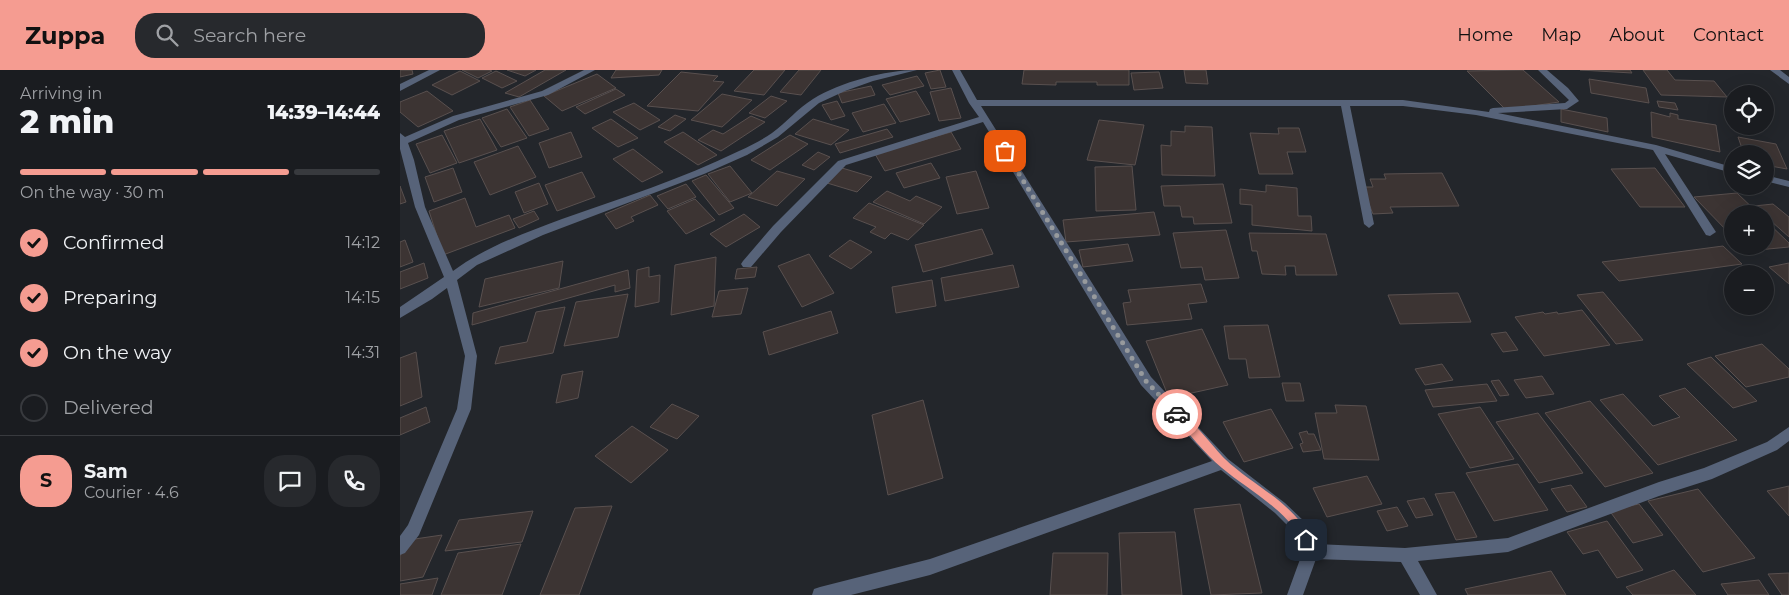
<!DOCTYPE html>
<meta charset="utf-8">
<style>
body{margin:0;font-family:Montserrat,sans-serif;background:#27292d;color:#f1f3f6;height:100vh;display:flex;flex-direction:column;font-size:19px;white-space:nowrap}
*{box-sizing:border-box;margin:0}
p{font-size:16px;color:#9fa1a5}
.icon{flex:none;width:28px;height:28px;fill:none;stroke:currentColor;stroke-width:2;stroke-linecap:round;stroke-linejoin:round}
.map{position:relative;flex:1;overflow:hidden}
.panel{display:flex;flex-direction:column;background:#1a1c20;width:400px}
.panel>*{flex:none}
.fabs{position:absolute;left:1324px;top:15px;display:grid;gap:10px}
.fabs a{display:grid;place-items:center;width:50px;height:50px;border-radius:50%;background:#1a1c20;box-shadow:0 5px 20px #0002,0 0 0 1px #383a3e;font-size:25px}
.pin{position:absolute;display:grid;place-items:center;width:42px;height:42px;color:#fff;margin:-21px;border-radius:10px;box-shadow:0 2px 8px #0006}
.courier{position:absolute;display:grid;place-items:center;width:50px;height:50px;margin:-25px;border:4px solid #f59c91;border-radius:50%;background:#fff;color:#222;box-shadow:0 1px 6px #0007}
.overview em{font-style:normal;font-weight:800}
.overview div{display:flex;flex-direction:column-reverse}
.overview{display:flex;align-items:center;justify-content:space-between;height:85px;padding:0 20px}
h1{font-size:32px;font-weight:800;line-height:38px}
.bar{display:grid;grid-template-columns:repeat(4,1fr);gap:8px 5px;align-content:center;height:60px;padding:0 20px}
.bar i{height:6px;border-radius:4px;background:#383a3e}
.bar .on{background:#f59c91}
.bar p{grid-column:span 4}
.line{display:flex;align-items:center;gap:12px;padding:0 20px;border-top:1px solid #383a3e}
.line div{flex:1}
.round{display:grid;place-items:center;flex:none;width:52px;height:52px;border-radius:20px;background:#27292d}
ol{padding:0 20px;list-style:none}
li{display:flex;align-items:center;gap:15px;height:55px}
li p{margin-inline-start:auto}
li .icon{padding:5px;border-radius:50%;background:#f59c91;color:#111;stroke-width:4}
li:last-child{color:#9fa1a5}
li i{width:28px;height:28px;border:2px solid #383a3e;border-radius:50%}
header{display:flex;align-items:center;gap:30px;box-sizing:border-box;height:70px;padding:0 25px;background:#f59c91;color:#111}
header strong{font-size:24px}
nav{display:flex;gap:28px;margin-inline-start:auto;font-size:18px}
.search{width:350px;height:45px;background:#27292d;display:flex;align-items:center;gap:12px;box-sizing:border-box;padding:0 18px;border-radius:20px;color:#9fa1a5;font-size:19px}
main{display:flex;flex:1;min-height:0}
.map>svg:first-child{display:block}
.building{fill:#3c3433;stroke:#59504f}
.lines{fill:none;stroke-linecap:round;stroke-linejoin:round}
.minor{fill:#576379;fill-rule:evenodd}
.route{fill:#f59c91}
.done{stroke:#979a9d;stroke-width:5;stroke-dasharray:0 9}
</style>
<header>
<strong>Zuppa</strong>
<div class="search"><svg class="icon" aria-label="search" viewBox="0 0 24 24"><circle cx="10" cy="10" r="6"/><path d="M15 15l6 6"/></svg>Search here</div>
<nav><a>Home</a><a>Map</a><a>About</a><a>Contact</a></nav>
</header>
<main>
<section class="panel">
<div class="overview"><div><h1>2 min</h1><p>Arriving in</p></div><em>14:39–14:44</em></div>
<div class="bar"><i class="on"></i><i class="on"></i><i class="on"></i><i></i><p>On the way · 30 m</p></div>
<ol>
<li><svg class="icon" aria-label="check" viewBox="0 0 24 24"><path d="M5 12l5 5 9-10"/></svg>Confirmed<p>14:12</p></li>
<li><svg class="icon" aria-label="check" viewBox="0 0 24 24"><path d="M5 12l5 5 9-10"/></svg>Preparing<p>14:15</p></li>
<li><svg class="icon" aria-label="check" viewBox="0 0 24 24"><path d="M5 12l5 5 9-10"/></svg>On the way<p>14:31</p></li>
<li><i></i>Delivered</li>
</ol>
<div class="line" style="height:90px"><b class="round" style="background:#f59c91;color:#111">S</b><div><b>Sam</b><p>Courier · 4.6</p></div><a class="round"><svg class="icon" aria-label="chat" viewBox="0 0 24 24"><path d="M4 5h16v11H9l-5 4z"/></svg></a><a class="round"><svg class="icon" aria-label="phone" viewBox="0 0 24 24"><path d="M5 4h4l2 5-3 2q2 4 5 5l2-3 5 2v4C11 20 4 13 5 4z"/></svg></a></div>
</section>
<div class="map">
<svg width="1389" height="525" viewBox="0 0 1389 525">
<rect width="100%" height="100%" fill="#23262b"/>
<path class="building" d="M0,0h12l1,4 -13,3z
M62,0h27l3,1 -14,7z
M107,0h29l-11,6z
M145,0h21l-47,27 -14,-4z
M216,0h46l-3,5 -48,3z
M354,0h31l-21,25 -30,-4z
M399,0h22l-20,25 -21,-3z
M540,0l6,17 -15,2 -6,-16z
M624,0h105v15h-32v-3h-41v3l-34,-1z
M784,0h22l2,14 -22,-1z
M1123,0l36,32 -53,8 -39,-39z
M1180,0h50l2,3z
M1243,0h24l8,10 39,1 13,16 -66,-2z
M60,1l20,10 -28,14 -20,-10z
M96,1l21,10 -15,7 -20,-10z
M281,2l37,4 -5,5 11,1 -26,29 -51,-5z
M759,2l4,16 -29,2 -3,-17z
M197,4l19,14 -54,23 -18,-15z
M517,6l7,10 -34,9 -8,-10z
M1189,9l57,9 3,15 -58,-10z
M471,16l4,9 -33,8 -4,-10z
M551,18l10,30 -22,3 -9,-29z
M216,19l9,6 -40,19 -9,-7z
M27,21l26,20 -35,16 -18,-15v-10z
M516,21l14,23 -30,8 -14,-23z
M322,24l30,6 -30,27 -31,-7z
M371,26l16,5 -22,17 -16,-5z
M130,30l19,29 -20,7 -19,-29z
M437,31l8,15 -14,4 -9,-15z
M1257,31l18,2 3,7 -19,-3z
M234,33l26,17 -20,10 -27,-18z
M484,34l12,19 -33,9 -11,-19z
M107,39l20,29 -26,9 -19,-29z
M1161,39l46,9 1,14 -47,-10z
M1251,42l19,5v-4l8,2v4l38,6 4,27 -68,-15z
M275,45l11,4 -16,12 -12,-4z
M351,46l14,6 -44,29 -23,-11 15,-10 10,4z
M80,49l17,31 -38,13 -15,-32z
M211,49l27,19 -20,9 -26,-19z
M413,49l36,11 -18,15 -36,-11z
M699,50l45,5 -9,40 -48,-5z
M785,56l27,1 3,49 -53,-1 -1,-30 10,1v-15l14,1z
M878,58h21l7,24h-19l6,22h-34l-9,-41 29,1z
M487,59l6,8 -53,16 -5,-9z
M171,62l11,25 -33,11 -10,-25z
M283,62l34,23 -19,10 -34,-23z
M551,62l10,17 -76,22 -10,-17z
M42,65l15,28 -27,10 -14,-29z
M390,65l18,9 -38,26 -19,-10z
M1338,67l38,7 11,25 -22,-4v-11h-21z
M118,76l18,31 -46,18 -16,-33z
M233,79l30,23 -21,10 -29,-23z
M418,82l12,5 -16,13 -12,-5z
M531,93l9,15 -36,10 -8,-15z
M330,96l22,27 -22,9 -22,-28z
M732,96l4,44 -40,1 -1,-44z
M53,98l9,24 -28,10 -9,-25z
M442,98l30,9 -15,15 -30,-9z
M1255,98l30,39h-45l-29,-38z
M377,101l28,8 -28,27 -29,-9z
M576,101l13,37 -32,6 -11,-37z
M182,102l13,25 -38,14 -12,-26z
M1042,103l17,33 -69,1 3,6 -20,1 -11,-27h11l-3,-8h16l-2,-5z
M306,105l28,33 -15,7 -27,-34z
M139,113l9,21 -24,9 -9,-21z
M286,114l10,13 -28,12 -11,-13z
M823,114l9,39 -38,1 -1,-7h-11l-2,-11h-16l-3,-20z
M866,115l31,3 1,28h13l1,15 -60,-6v-20l-12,-1v-15l26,3z
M0,116l6,16 -6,2z
M487,121l23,10 6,-5 26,11 -18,17 -51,-22z
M1337,123l22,21h-27v22l-38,-39z
M250,125l8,10 -27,12 3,4 -18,8 -11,-15z
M65,128l11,29 33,-12 6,13 -72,27 -14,-44z
M295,129l20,21 -29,14 -19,-23z
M469,133l55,22 -16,15 -17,-7 -6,6 -15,-7 6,-5 -23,-9z
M1373,134l16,13v20l-35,-31z
M134,141l5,8 -20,9 -6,-9z
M754,142l6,23 -94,7 -3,-22z
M344,144l16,13 -34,20 -16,-13z
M1365,150l24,23v4l-41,4 -5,-5h22z
M582,159l11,25 -70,18 -8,-27z
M826,160l13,48 -34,2 -3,-13 -21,1 -8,-35z
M849,163l77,1 11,41h-41l-1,-9h-10l1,9 -24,-1 -5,-23h-5z
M5,170l8,22 -13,5v-25z
M450,170l22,12 -21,17 -22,-13z
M728,174l5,17 -50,6 -4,-17z
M1323,176l19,18 -123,17 -17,-19z
M409,184l25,39 -32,14 -24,-41z
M316,187l-2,49 -43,9 4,-50z
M163,191l-4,27 -80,19 6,-28z
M24,193l4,15 -28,11v-17z
M1389,193v21l-20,-17z
M613,195l6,22 -74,14 -4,-23z
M249,197v10l11,-2 -1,27 -24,5 2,-37z
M357,197l-2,10 -20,2 2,-10z
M228,200l2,18 -15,4v-7l-143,40 1,-12z
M532,210l4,26 -40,7 -4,-26z
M801,214l6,18 -19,2 4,15 -65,6 -4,-22 8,-1 -3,-12z
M348,218l-7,26 -29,3 7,-26z
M1203,222l40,48 -27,4 -39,-49z
M1058,223l13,29 -71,2 -12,-29z
M228,224l-10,43 -54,9 12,-44z
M165,237l-12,46 -58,11 5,-17 27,-5 9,-30z
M1182,240l28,35 -66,11 -29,-39 28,-5 2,2 12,-2 1,2z
M431,241l7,22 -69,22 -6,-23z
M868,255l12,52 -31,1 -3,-19h-17l-5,-33z
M802,259l26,56 -59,13 -23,-57z
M1106,262l12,18 -15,2 -12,-18z
M1362,274l27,25v8l-43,10 -31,-31z
M16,282l6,45 -22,9v-48z
M1311,287l46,44 -24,7 -46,-44z
M1042,294l11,16 -28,5 -10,-16z
M183,301l-5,27 -22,5 6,-28z
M1142,306l12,18 -28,4 -12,-18z
M1099,310l10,15 -9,1 -9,-15z
M882,313h18l4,18h-18z
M1087,314l10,17 -64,6 -8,-17z
M1285,318l52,52 -79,25 -58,-65 23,-6 30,32 27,-9 -21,-21z
M523,330l20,78 -55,17 -16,-80z
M1190,331l63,72 -48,14 -60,-74z
M272,334l27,12 -22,23 -27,-12z
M935,335l31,1 13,54 -55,-1 -9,-46h22z
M26,337l4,15 -30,13v-17z
M1080,337l34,52 -44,9 -32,-54z
M871,339l22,39 -49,14 -21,-40z
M1138,343l45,60 -44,10 -43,-61z
M232,356l36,24 -37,33 -36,-27z
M907,361l1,3h6l7,16 -18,2 -3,-8 3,-1 -4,-10z
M1118,394l30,46 -54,11 -28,-48z
M967,406l15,28 -55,13 -14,-29z
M1171,415l16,22 -20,5 -16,-23z
M1389,416v30l-22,-25z
M1298,419l57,69 -52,14 -55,-71z
M1054,422l23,45 -21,3 -21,-46z
M1024,428l9,17 -17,3 -9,-17z
M840,434l22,89 -51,2 -17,-86z
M1239,434l24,31 -30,8 -24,-33z
M212,436l-33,89h-39l35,-87z
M997,437l11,19 -21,5 -10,-20z
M133,441l-11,31 -77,9 14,-31z
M1207,451l36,49 -26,8 -19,-28 -15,4 -16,-22z
M775,462l7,63h-60l-3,-62z
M42,465l-19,42 -23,4v-25l8,-16z
M121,474l-19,51h-61l17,-42z
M653,483h55l-1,42h-57z
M1274,500l22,25h-63l-7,-8z
M1151,501l15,24h-98l-3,-6z
M1389,503v22h-7l-14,-21z
M38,508l-6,17h-32v-11z
M1359,510l10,15h-41l-7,-11z"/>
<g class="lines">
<path class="minor" d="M29,0h11l-40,21v-7z
M184,0h11l-47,25 -89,25 -51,23 6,17 11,47 28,64c32,-24 72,-38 109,-52 59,-21 120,-40 177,-68 11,-5 23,-11 33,-18 14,-10 26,-25 41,-34 28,-17 72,-29 104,-29l-44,11 -28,10 -26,12 -41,34 -31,18 -43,19 -161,61 -66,30 -20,15 20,76 -6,53 -52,126 -14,18 -5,2v-19l8,-11 49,-116 8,-53 -18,-68 -15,11 -32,19v-11l44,-30 -29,-70 -15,-58v-16l5,4 48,-21 89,-25z
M552,0h8l17,30h426l86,12 1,-3 3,-1 72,-5 4,-3 -31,-30h9l21,18 11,13 -12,8 -69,4 158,32 76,22v6l-67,-19 51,78 -6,4 -4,-1 -53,-85 -177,-35 -73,-9h-53l24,118 -5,4 -5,-4 -23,-118h-360l170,271 77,82 57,44 21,20 10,21 89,4 103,-10 151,-56 45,-14 63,-26 22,-15v14l-12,9 -65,29 -53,17 -151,56 -90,9 19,34h-17l-19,-33 -85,-3 -13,36h-16l16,-44 -8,-18 -20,-20 -54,-43 -291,105 -79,20h-39l2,-6 6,-2 110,-28 282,-98 -71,-76 -158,-263 -137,43 -65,67 -30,35h-8l-2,-3 2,-3 30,-35 65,-65 141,-44 -10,-14z
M1370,0h10l9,7v7z
M1365,105l24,6v6l-24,-6z"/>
</g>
<path class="route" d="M777,341c13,5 37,37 48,48 28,27 70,44 86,81l-1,3h-7c-15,-33 -55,-53 -81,-75 -18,-15 -33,-35 -48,-51l-1,-3z"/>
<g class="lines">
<path class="done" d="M605,81l141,230 31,33"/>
</g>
</svg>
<div class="fabs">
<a><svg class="icon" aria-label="locate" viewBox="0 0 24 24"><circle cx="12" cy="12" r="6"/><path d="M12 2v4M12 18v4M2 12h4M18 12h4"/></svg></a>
<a><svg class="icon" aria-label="layers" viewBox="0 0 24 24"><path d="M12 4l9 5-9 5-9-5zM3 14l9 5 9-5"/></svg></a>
<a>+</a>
<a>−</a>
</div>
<div class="pin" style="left:605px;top:81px;background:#ea580c"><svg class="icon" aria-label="bag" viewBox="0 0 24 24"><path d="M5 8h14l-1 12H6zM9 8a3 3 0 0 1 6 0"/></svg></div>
<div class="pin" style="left:906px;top:470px;background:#1f2937"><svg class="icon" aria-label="home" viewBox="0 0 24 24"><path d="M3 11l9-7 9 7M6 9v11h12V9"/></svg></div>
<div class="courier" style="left:777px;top:344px"><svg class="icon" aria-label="car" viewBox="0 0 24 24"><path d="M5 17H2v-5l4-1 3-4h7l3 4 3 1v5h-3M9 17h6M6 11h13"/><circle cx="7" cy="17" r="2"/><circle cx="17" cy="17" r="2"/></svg></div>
</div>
</main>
